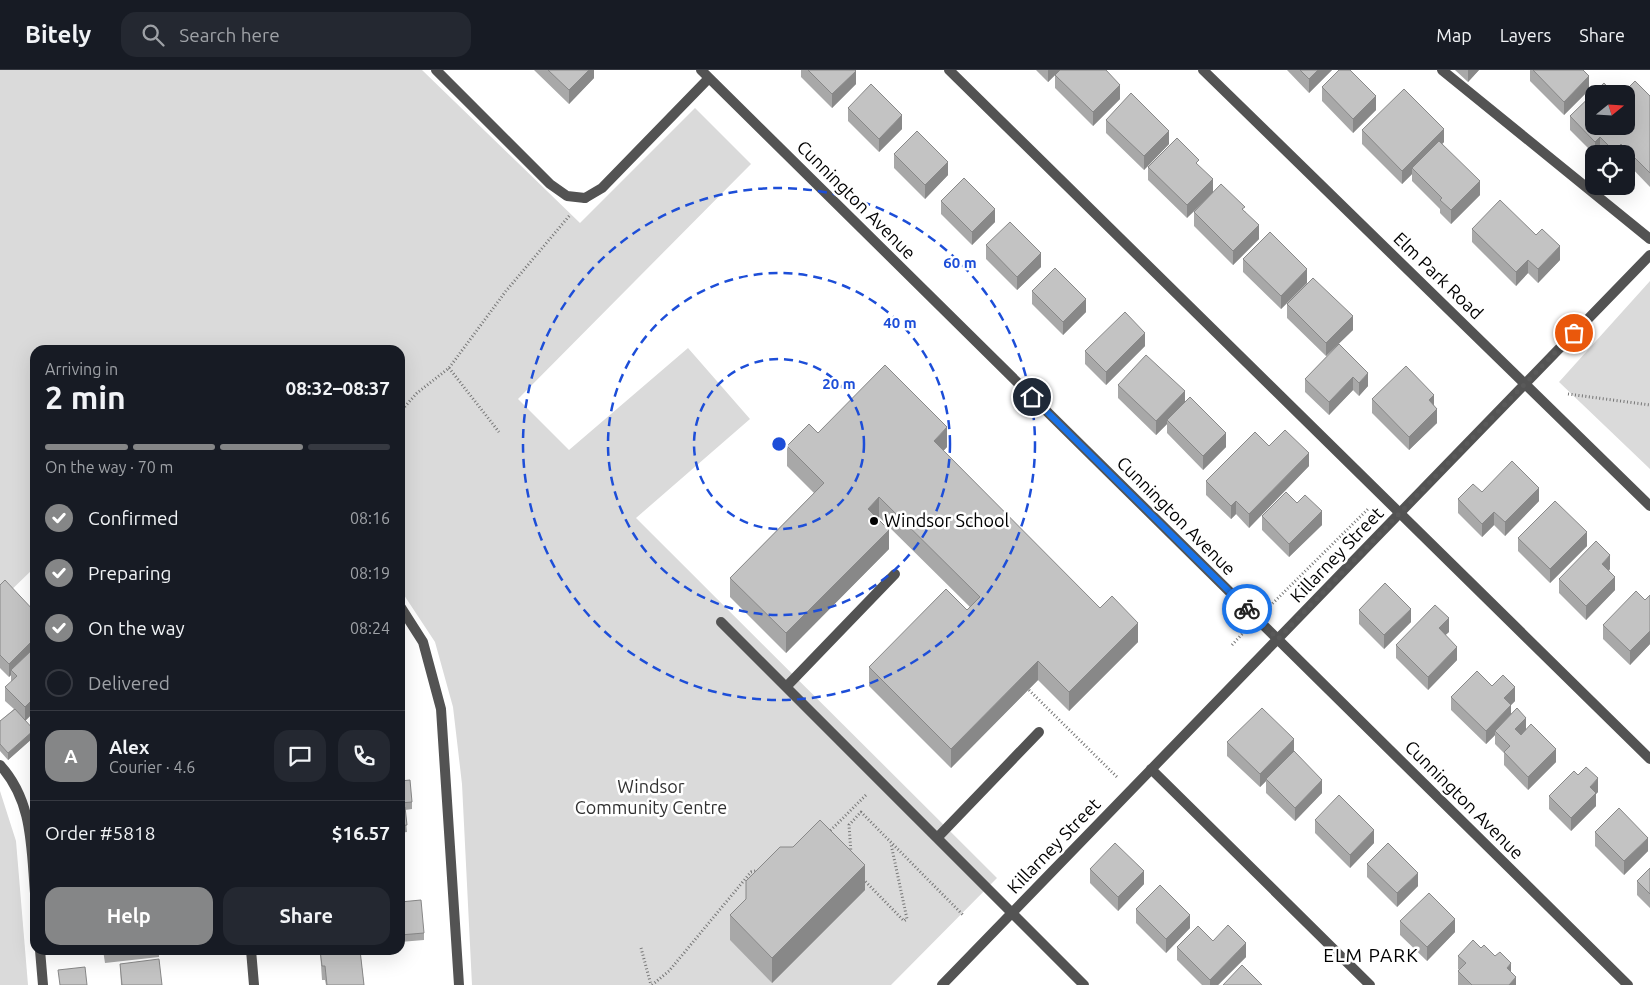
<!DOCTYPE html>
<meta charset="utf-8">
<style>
body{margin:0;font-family:Ubuntu,sans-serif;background:#242831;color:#f1f3f6;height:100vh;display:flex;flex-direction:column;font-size:19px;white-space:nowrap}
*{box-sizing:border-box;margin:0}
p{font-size:16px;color:#9ea1a6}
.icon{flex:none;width:28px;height:28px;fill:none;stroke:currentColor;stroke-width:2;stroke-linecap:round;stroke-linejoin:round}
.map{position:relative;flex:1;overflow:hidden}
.side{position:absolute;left:30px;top:275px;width:375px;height:610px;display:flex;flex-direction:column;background:#171b24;border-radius:15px;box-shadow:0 5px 20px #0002}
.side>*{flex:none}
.needle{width:32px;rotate:72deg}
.tools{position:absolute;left:1585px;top:15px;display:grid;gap:10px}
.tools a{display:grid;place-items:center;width:50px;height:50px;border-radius:10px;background:#171b24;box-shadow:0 5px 20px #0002;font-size:25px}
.pin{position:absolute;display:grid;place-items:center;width:42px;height:42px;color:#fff;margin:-21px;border:2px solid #fff;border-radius:50%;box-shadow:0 1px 5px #0007}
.courier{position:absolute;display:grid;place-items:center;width:50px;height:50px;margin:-25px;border:4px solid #1a73e8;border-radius:50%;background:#fff;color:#222;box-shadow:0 1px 6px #0007}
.headline em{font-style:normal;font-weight:700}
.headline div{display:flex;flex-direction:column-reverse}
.headline{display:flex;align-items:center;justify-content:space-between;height:85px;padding:0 15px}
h1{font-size:32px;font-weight:700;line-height:38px}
.bar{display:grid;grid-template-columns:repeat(4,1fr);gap:8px 5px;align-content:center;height:60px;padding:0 15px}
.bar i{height:6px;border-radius:4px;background:#363941}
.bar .selected{background:#858687}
.bar p{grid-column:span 4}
.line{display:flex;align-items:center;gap:12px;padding:0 15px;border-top:1px solid #363941}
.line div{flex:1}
.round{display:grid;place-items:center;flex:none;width:52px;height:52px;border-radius:15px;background:#242831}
ol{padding:0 15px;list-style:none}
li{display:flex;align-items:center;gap:15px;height:55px}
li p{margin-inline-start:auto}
li .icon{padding:5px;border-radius:50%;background:#858687;color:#fff;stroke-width:4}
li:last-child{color:#9ea1a6}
li i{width:28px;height:28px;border:2px solid #363941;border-radius:50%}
.action{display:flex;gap:10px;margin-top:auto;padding:10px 15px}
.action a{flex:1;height:58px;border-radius:15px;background:#858687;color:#fff;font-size:20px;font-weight:700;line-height:58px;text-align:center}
.action a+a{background:#242831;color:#f1f3f6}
header{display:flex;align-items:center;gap:30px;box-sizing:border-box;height:70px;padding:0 25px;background:#171b24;border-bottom:1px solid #363941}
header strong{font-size:24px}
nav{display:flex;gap:28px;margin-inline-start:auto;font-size:18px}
.search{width:350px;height:45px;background:#242831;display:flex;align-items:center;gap:12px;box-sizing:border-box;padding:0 18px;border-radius:15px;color:#9ea1a6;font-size:19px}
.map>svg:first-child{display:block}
.green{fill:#dadada}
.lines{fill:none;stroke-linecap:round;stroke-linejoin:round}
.path{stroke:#757575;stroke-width:3;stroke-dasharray:1 2.5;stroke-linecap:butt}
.lane{stroke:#535353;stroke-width:10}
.street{stroke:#535353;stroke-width:10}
.wall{fill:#a8a8a8}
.shaded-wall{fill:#888}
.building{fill:#c3c3c3;stroke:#888}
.done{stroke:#595959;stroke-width:5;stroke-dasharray:0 9}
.route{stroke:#1a73e8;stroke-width:6}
.ring{fill:none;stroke:#1d4ed8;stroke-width:2.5;stroke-dasharray:9 6}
.poi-dot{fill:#000;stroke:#fff;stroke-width:2}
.labels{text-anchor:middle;stroke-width:5;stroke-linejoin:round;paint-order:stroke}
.street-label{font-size:18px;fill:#000;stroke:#fff}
.poi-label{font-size:18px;fill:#000;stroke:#fff;text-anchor:start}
.park-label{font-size:18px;fill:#313131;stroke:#fff}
.neighbourhood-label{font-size:19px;letter-spacing:1px;fill:#000;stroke:#fff}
.centre{fill:#1d4ed8;stroke:#fff;stroke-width:2.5}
.ring-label{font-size:15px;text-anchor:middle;font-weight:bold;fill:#1d4ed8;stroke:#fff;stroke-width:5;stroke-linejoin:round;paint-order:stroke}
</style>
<header>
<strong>Bitely</strong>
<div class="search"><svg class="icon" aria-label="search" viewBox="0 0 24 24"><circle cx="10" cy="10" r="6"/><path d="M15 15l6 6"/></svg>Search here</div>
<nav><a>Map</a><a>Layers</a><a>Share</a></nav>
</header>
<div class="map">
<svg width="1650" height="915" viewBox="0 0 1650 915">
<rect width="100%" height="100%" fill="#fff"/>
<path class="green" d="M0,0h422l158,153 115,-115 56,56 -233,235 51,51 119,-102 62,71 -114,99 361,360 -106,107h-419l-10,-201 -9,-77 -18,-65 -35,-53v-239h-365v217l-35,34z
M1650,211v188l-91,-87z
M0,721l16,50 12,144h-28z"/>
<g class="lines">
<path class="path" d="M449,298l50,64
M1568,324l82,11
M400,342l17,-19 32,-25 57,-77 64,-76
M1270,536l98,-97
M1232,575l12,-13
M1029,620l89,88
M828,763l38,-38
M851,783l-2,-28 12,-13 103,104
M863,809l41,42 3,-2 -16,-75
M641,878l10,37
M652,915l17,-14 82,-99 9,-2"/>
<path class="lane" d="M436,0l114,114 17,12 18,2
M949,0l701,689
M1442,0l208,169
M400,536l23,36 18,67 18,276
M721,552l291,291
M786,617l109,-113
M0,695c33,36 31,82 35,128
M1151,699l219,216
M937,768l102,-106
M40,880l3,35"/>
<path class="street" d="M701,0l927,915
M1203,0l447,436
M585,128l17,-10 107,-110
M1012,843l72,72
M251,880l3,35
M942,915l708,-730"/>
</g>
<path class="wall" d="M534,0h60v8l-25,26z
M801,0h54l1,14 -24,24 -31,-31z
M1036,0h24l-12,12z
M1287,0h45l-23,23z
M1455,0h24l-11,12z
M1530,0h53l6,20 -25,25 -34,-34z
M1055,5l65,24 -27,27 -38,-38z
M1322,17l54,23 -23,23 -31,-32z
M1650,26v91l-24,-25v-8h-22l-4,-4 -3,4h-3l-24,-24v-14l24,10z
M848,38l54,21 -23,23 -31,-31z
M1106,50l63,24 -25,26 -38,-37z
M1362,60l82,12 -2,2 38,51 -29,29 -11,-11v-4l-28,-28v-7l-10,10 -40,-40z
M894,84l54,21 -23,24 -31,-31z
M1199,96l-12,52 -39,-38v-13z
M941,131l54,21 -23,23 -31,-31z
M1245,141l14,28 -26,26 -39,-39v-14z
M1472,159l88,31 -22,23 -10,-10 -12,13 -44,-44z
M986,175l55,22 -24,23 -31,-31z
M1243,189l64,24 -26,26 -38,-37z
M1032,221l54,21 -23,23 -31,-31z
M1287,234l66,26 -27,26 -39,-38z
M1339,274l29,42 -9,10 -6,-6 -24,25 -24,-23v-13z
M1145,276l-39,39 -21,-21v-13z
M1118,315l67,16 41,46 -23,23 -36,-37v-9l-11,11 -38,-37z
M1372,329l62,6 3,18 -28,27 -37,-37z
M818,363l129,14 -4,4 157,157 38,34 -69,69 -31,-31 -87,88 -82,-82v-19l98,-57 3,-3 -91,-90 -1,1 11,31 -103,104 -56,-56v-19l84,-85 -27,-27v-20z
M1269,376l40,20 -60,62 -13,-14 -5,5 -25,-24v-14z
M1482,422l57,9 -34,35 -11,-11 -12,12 -24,-24v-14z
M1297,433l25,22 -33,32 -27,-27v-14z
M1518,468l69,8 -37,37 -32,-32z
M1610,499l-1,2 6,19 -29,30 -27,-27v-14z
M0,515l35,27v99l-10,10 9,16 -26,23 -8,-9v-30l14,-12 -9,-8v-14l6,-5v-7l-2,2 -9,-9z
M1650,525v49l-20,21 -27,-26v-14l42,-25z
M1359,540l52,12 -27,27 -25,-25z
M1449,562l-4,3 12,25 -29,30 -32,-32v-13z
M1492,616l23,15 -4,4v8l15,16 30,33 -28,28 -24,-25v-12l-9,-9v-9l-9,9 -35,-34v-13z
M1227,672l67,9 28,42 -27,28 -29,-28v-12l-6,6 -33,-31z
M400,711l12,21v7l-7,1 2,22 -7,1z
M1598,722l-2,2v12l-25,25 -22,-22v-13z
M1315,750l59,23 -24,25 -35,-35z
M1595,762l53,19 -24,24 -29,-29z
M1367,794l51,22 -21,21 -30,-30z
M1650,798v40l-13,-13v-14z
M1090,799l54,15 -26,27 -28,-28z
M865,820l-93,93 -42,-43v-25z
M400,832l24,31v7l-24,2z
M1136,839l54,19 -24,25 -30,-30z
M1400,851l55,11 -28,29 -27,-26z
M1213,871l33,16 -28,28h-16l-25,-25v-13z
M1481,878l14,8 16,16 5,13h-58v-14l1,-1 -1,-1v-13z
M103,880h56v7l-54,6z
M320,880h40l4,35h-38l-1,-5h-3z
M120,894l42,21h-41z"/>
<path class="shaded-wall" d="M589,0h5v8l-25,26v-14z
M1048,0h12l-12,12z
M1318,0h14l-23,23v-14z
M1468,0h11l-11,12z
M856,1v13l-24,24v-14z
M1589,6v14l-25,25v-13z
M1120,15v14l-27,27v-14z
M1376,26v14l-23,23v-14z
M902,45v14l-23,23v-13z
M1444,59v13l-29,29 -3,-3v6l-10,10v-13z
M1169,61v13l-25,26v-14z
M1600,67v13l-3,4h-2v-12z
M1621,74v10h-7v-3z
M948,92v13l-23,24v-14z
M1213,109v14l-26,25v-13z
M1480,111v14l-29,29v-14z
M995,139v13l-23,23v-13z
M1259,155v14l-26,26v-14z
M1560,176v14l-22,23v-14z
M1041,183v14l-24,23v-13z
M1528,190v13l-12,13v-14z
M1307,199v14l-26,26v-13z
M1086,229v13l-23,23v-13z
M1353,246v14l-27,26v-13z
M1145,263v13l-39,39v-13z
M1368,303v13l-9,10v-13z
M1353,307v13l-24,25v-13z
M1185,321v14l-18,15v4l-11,11v-14z
M1434,325v14l-5,-9z
M1437,339v14l-28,27v-13z
M947,357v20l-13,14v-20z
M1226,363v14l-23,23v-14z
M1309,383v13l-60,62v-14z
M1539,418v13l-34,35v-14z
M879,427v20l-11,11v-19z
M1236,431v13l-5,5v-13z
M1322,441v14l-33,32v-13z
M1494,442v13l-12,12v-13z
M889,460v19l-103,104v-20z
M1587,462v14l-37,37v-14z
M1610,485v14l-8,8v-13z
M1615,507v13l-29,30v-14z
M1411,539v13l-27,27v-14z
M1449,548v14l-10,9v-13z
M1138,553v19l-69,69v-19z
M1650,561v13l-20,21v-14z
M35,568v14l-24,18v5l-2,2v-13z
M1457,577v13l-29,30v-13z
M1038,591v19l-87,88v-19z
M1515,617v14l-11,11v-14z
M35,627v14l-10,10v-14z
M1511,635v14l-16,12v4l-9,9v-13z
M1526,648v13l-11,12v-14z
M402,650v7l-2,1v-7z
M34,660v7l-26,23v-7z
M1294,669v13l-28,27v2l-6,6v-13z
M1556,679v13l-28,28v-13z
M1598,708v14l-2,2v12l-25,25v-13l19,-31z
M1322,710v13l-27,28v-13z
M1374,760v13l-24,25v-13z
M1648,768v13l-24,24v-14z
M865,795v25l-93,93v-25z
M1144,801v13l-26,27v-14z
M1418,803v13l-21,21v-14z
M1190,845v13l-24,25v-14z
M1455,849v13l-28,29v-14z
M1246,873v14l-28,28h-8v-5z
M1511,893v14l-4,-9z
M1516,907v8h-7z"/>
<path class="building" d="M548,0h41l-20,20z
M808,0h47l1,1 -24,23z
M1060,0h46l14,15 -27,27 -38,-37z
M1300,0h18l-9,9z
M1339,0h11l26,26 -23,23 -31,-32z
M1533,0h50l6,6 -25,26z
M1635,11l15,15v77l-29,-29 -7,7 -14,-14 -5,5 -25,-26 34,-33 10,11h-20v32h32v-32h-4z
M871,14l31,31 -23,24 -31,-31z
M1404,19l40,40 -42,42 -40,-41z
M1131,23l38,38 -25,25 -38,-36z
M917,61l31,31 -23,23 -31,-31z
M1177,68l22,22 -3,3 17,16 -26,26 -39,-38z
M1439,71l41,40 -29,29 -11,-10 2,-2 -30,-30z
M964,108l31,31 -23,23 -31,-31z
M1221,114l24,23 -3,2 17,16 -26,26 -39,-39z
M1500,130l36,35 6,-6 18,17 -22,23 -10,-9 -12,12 -44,-43z
M1010,152l31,31 -24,24 -31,-32z
M1270,162l37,37 -26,27 -38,-37z
M1055,198l31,31 -23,23 -31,-31z
M1313,208l40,38 -27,27 -39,-39z
M1125,242l20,21 -39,39 -21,-21z
M1339,274l29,29 -9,10 -6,-6 -24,25 -24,-23z
M1146,285l39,36 -29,30 -38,-36z
M885,295l62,62 -13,14 166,167 12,-12 26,27 -69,69 -31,-31 -87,88 -82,-82 77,-78 21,21 13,-13 -101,-100 -11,12 21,21 -103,103 -56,-55 94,-95 -37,-37 22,-22 9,9z
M1406,296l28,29 -5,5 8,9 -28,28 -37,-38z
M1190,327l36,36 -23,23 -36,-36z
M1285,360l24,23 -60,61 -13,-13 -5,5 -25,-25 49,-49 14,14z
M1512,391l27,27 -34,34 -11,-10 -12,12 -24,-25 15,-15 9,8z
M1286,422l11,11 8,-8 17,16 -33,33 -27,-28z
M1555,431l32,31 -37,37 -32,-31z
M1596,471l14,14 -8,9 13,13 -29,29 -27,-27z
M5,510l30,32v26l-26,26 -9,-9v-70z
M1385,513l26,26 -27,26 -25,-25z
M1636,521l9,9 5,-5v36l-20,20 -27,-26z
M1435,535l14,13 -10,10 18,19 -29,30 -32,-32z
M34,578l1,1v48l-10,10 -20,-20 12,-11 -6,-6z
M1477,601l15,15 11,-11 12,12 -11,11 7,7 -25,26 -35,-34z
M1262,638l32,31 -34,35 -33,-32z
M1517,638l9,10 -11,11 6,6 10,-11 25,25 -28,28 -24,-25 6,-6 -15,-15z
M15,639l19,21 -26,23 -8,-9v-23z
M1294,681l28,29 -27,28 -29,-29z
M1586,697l12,11 -8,9 6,6 -25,25 -22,-22 25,-25 4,4z
M410,710l2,22 -12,1v-22z
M1339,725l35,35 -24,25 -35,-35z
M400,737h5l2,18 -7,1z
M1619,738l29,30 -24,23 -29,-29z
M820,750l45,45 -93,93 -42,-43 16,-16v-18l34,-34h13z
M1115,773l29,28 -26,26 -28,-28z
M1388,773l30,30 -21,20 -30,-29z
M1650,798v26l-13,-13z
M1160,815l30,30 -24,24 -30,-30z
M1429,823l26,26 -28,28 -27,-26z
M421,830l3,33 -24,2v-33z
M1228,855l18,18 -36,37 -33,-33 21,-21 15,15z
M1473,870l8,8 3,-3 11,11 5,-4 11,11 -4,5 9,9 -7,8h-37l-14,-14 8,-8 -8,-7z
M320,880h40l4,35h-37l-2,-19h-3z
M159,889l3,26h-40l-2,-21z
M1242,895l20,20h-39z
M85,897l2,18h-27l-2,-15z"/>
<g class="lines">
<path class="done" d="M1247,539l31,30 296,-306"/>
<path class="route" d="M1032,327l215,212"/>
</g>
<g class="ring">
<circle cx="779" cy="374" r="85"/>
<circle cx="779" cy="374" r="171"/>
<circle cx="779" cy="374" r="256"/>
</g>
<circle class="poi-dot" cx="874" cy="451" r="5"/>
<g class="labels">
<g class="street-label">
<text transform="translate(856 130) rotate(45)" y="6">Cunnington Avenue</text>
<text transform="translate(1438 206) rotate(44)" y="6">Elm Park Road</text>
<text transform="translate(1176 446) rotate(45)" y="6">Cunnington Avenue</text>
<text transform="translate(1337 485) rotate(-46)" y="6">Killarney Street</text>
<text transform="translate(1464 730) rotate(45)" y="6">Cunnington Avenue</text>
<text transform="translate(1054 776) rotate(-46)" y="6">Killarney Street</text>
</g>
<g class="poi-label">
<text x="884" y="457">Windsor School</text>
</g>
<g class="park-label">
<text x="651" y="723">Windsor<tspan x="651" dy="21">Community Centre</tspan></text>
</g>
<g class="neighbourhood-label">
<text x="1371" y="892">ELM PARK</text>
</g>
</g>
<circle cx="779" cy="374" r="8" class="centre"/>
<g class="ring-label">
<text x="960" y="198">60 m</text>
<text x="900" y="258">40 m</text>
<text x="839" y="319">20 m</text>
</g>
</svg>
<div class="tools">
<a><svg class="needle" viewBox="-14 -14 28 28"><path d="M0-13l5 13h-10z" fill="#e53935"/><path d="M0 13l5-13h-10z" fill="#9ea1a6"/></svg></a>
<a><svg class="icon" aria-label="locate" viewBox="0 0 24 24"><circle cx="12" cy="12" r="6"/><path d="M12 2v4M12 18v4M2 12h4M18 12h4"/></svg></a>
</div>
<div class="pin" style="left:1574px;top:263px;background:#ea580c"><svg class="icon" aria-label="bag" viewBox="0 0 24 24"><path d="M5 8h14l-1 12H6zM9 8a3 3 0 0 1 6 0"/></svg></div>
<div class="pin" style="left:1032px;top:327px;background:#1f2937"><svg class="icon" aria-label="home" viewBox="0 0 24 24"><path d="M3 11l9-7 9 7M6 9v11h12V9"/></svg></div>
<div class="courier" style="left:1247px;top:539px"><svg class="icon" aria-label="bike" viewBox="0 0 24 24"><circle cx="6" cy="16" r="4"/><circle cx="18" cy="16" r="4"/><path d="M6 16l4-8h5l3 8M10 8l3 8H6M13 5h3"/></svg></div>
<section class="side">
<div class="headline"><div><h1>2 min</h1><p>Arriving in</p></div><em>08:32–08:37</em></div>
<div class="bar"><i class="selected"></i><i class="selected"></i><i class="selected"></i><i></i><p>On the way · 70 m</p></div>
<ol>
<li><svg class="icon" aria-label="check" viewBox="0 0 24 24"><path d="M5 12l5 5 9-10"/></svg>Confirmed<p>08:16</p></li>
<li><svg class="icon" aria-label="check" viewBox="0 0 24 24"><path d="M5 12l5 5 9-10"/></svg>Preparing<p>08:19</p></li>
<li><svg class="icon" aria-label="check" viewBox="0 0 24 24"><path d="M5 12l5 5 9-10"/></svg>On the way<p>08:24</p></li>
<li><i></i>Delivered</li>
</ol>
<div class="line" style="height:90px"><b class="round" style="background:#858687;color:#fff">A</b><div><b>Alex</b><p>Courier · 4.6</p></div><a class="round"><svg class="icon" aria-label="chat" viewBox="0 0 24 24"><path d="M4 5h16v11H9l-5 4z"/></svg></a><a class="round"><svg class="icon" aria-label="phone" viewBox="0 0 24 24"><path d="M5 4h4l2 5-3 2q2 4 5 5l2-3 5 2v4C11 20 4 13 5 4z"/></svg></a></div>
<div class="line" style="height:65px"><div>Order #5818</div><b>$16.57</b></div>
<div class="action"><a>Help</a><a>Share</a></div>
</section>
</div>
